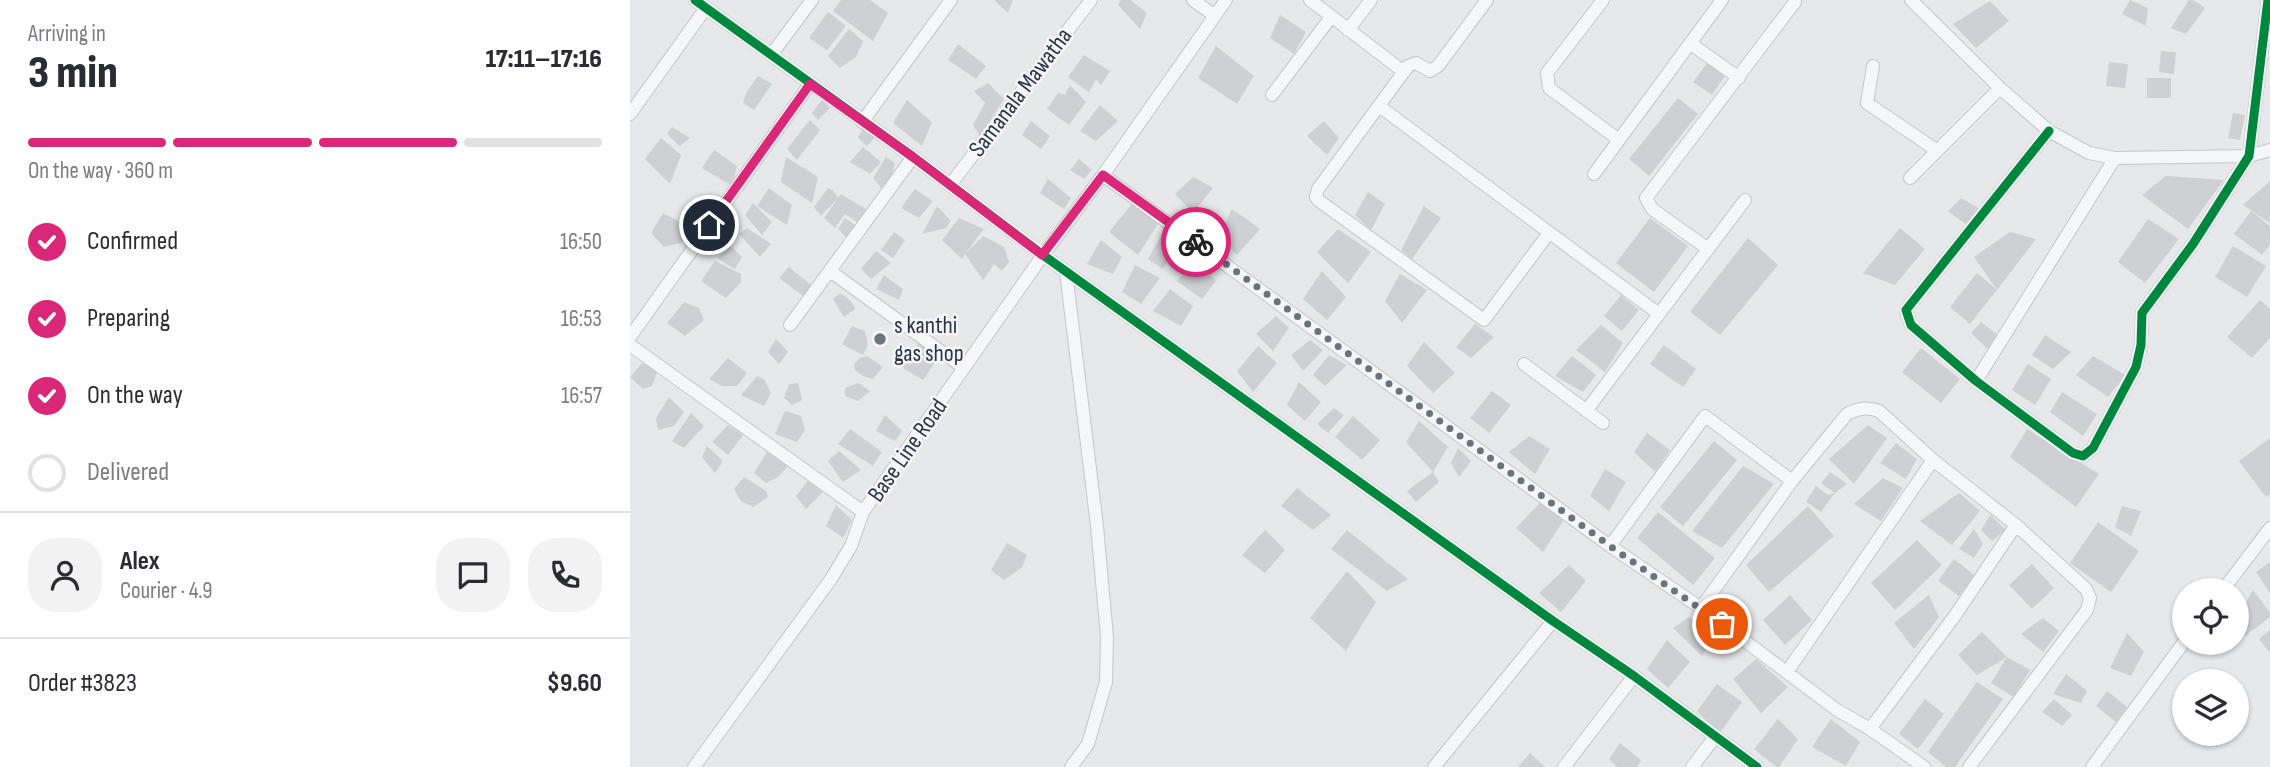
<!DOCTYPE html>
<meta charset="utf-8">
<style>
body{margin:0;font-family:"Sofia Sans Condensed",sans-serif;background:#f2f2f3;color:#2b2b33;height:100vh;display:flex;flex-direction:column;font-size:26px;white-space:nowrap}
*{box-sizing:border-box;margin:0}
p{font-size:23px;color:#7c7c81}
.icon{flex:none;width:38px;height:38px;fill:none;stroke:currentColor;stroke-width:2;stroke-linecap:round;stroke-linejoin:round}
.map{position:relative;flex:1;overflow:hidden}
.sheet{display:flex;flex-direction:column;background:#fff;width:630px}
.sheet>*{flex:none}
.buttons{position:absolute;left:1542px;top:578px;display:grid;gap:14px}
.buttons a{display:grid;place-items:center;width:77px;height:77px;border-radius:50%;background:#fff;box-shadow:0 2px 5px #0004;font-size:35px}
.pin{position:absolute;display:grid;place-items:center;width:60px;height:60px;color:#fff;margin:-30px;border:4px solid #fff;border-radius:50%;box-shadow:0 2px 7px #0007}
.courier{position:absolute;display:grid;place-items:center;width:70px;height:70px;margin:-35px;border:5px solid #db2777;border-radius:50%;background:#fff;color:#222;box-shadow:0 2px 9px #0007}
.overview em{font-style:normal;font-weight:800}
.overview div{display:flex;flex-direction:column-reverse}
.overview{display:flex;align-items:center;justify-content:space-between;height:119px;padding:0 28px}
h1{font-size:46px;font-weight:800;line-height:52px}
.bar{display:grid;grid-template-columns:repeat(4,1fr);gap:10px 7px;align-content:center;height:84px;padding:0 28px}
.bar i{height:9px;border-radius:5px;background:#e1e1e2}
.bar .selected{background:#db2777}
.bar p{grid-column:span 4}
.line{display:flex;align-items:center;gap:18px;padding:0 28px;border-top:2px solid #e1e1e2}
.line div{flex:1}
.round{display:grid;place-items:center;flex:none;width:74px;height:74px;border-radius:28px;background:#f2f2f3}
ol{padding:0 28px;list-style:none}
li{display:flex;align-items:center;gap:21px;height:77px}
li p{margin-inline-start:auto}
li .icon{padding:7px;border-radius:50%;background:#db2777;color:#fff;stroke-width:4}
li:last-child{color:#7c7c81}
li i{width:38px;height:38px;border:4px solid #e1e1e2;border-radius:50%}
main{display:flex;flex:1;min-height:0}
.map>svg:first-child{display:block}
.building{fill:#ced0d3}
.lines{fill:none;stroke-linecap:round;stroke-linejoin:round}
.minor-casing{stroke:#c4c6c8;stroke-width:14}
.minor{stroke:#f5f6f7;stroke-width:12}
.cycleway-casing{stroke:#f4f6f9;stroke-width:13}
.cycleway{stroke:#00873e;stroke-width:9}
.done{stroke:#6c737f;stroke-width:7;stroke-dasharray:0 12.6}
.route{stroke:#db2777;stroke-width:9}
.poi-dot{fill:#6c737f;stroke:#f4f6f9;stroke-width:2.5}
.labels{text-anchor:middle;stroke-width:5;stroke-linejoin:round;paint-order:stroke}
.street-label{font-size:24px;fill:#2b3445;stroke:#f4f6f9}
.poi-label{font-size:24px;fill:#2b3445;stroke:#f4f6f9;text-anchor:start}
</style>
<main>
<section class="sheet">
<div class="overview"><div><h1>3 min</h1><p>Arriving in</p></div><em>17:11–17:16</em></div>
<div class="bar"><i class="selected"></i><i class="selected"></i><i class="selected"></i><i></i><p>On the way · 360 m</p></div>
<ol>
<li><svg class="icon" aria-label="check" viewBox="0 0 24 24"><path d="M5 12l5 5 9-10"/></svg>Confirmed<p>16:50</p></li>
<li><svg class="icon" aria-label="check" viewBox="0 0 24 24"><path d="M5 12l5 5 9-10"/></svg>Preparing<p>16:53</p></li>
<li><svg class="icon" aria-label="check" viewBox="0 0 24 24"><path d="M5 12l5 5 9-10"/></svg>On the way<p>16:57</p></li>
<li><i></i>Delivered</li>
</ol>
<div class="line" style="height:126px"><a class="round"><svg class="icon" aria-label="person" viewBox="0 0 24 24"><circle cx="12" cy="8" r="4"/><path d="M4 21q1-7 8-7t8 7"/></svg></a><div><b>Alex</b><p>Courier · 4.9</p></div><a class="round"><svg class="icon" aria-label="chat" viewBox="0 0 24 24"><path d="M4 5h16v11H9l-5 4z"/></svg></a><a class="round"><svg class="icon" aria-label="phone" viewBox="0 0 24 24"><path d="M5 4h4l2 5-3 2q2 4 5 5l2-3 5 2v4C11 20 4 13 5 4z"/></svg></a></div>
<div class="line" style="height:91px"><div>Order #3823</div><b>$9.60</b></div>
</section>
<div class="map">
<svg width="1640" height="767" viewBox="0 0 1640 767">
<rect width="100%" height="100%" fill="#e6e8ea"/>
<path class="building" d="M211,0h29l18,13 -15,28 -40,-30z
M364,0h19l-5,13z
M491,0h9l17,13 -7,16 -22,-24z
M1500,0l18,8 -2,18 -24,-12z
M1559,0h4l12,8 -19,26 -15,-6z
M1360,1l19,20 -33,27 -23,-24z
M198,12l18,14 -19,24 -18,-12z
M650,15l26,17 -12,22 -24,-16z
M219,29l14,12 -7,16 -16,11 -12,-12z
M328,44l28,22 -10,13 -28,-19z
M586,46l38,30 -17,28 -39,-26z
M1531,51l15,1 -2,22 -15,-2z
M454,55l26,16 -9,14 -5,-6 -7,13 -21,-15z
M1479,62l19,2 -3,24 -19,-2z
M1077,63l18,13 -13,19 -19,-13z
M128,76l14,8 -18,26 -11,-7 3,-10z
M1517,78h24v20h-24z
M358,83l16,16 -24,37 -7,-11 12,-22 -11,-12z
M440,85l16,17 -17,23 -22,-16 11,-16 7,2z
M1048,98l20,16 -49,62 -20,-17z
M192,100l8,8 -12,12 -6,-7z
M277,100l25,22 -10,24 -29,-23z
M470,105l18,16 -22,20 -16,-10z
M1603,113l12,2 -5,25 -12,-2z
M180,120l10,10 -23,30 -10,-11z
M401,121l19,15 -9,13 -19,-14z
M694,121l15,17 -12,17 -20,-19z
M42,127l18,11 -10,8 -13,-12z
M233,128l12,9 -8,9 -9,-8z
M31,138l20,17 -11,29 -25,-25z
M233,147l18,15 -11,12 -20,-12z
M84,150l23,16 -5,20 -30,-18z
M156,157l32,20 -6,26 -31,-21z
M256,157l9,6 -3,12 -11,13 -8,-10z
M449,159l13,11 -8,9 -14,-9z
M1536,176l58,4 -36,49 -46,-34z
M563,177l20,11 -20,25 -18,-19z
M418,179l23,19 -7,11 -24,-16z
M1640,181v42l-27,-18z
M139,188l23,17 -5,20 -30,-19z
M198,188l5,2 5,8 -17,18 -7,-9z
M285,189l18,12 -14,17 -18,-10z
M738,192l17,12 -14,26 -16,-15z
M211,194l25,15 -9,13 -12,-8 -10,14 -11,-10z
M1331,198l19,11 -13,16 -19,-14z
M123,203l19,19 -10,13 -17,-20z
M502,204l26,20 -20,31 -29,-23z
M307,206l14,15 -5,7 -24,6z
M794,206l17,12 -29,41 -11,-9z
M602,209l28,20 -23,26 -18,-17z
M1621,211l19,15v19l-8,10 -28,-21z
M33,213l28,15 -10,15 -17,4 -13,-14z
M215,218l10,7 -8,13 -9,-9z
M329,218l25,11 -19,25 18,-18 21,11 5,15 -7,9 -8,-7 -11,16 -18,-26 -3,5 -20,-19z
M1020,218l38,28 -34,46 -38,-29z
M1518,219l31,20 -34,44 -27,-21z
M117,228l24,16 -11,13 -21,-23z
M1270,228l25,21 -30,36 -32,-12z
M708,229l33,23 -23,31 -31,-31z
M534,230l14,13 -15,26 -15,-10z
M264,232l11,8 -12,18 -12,-8z
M1380,232l26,7 -39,51 -23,-33z
M1118,238l30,27 -58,70 -30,-23z
M471,240l21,17 -9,17 -26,-10z
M100,245l12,12 -7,12 -18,-11z
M1603,246l33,20 -19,31 -32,-20z
M246,251l15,12 -20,16 -10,-10z
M565,260l21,21 -14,18 -25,-18z
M85,261l26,13v8l-15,16 -25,-17z
M505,265l25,13 -19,26 -19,-12z
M159,267l22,18 -8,11 -24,-18z
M692,271l24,26 -19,23 -24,-21z
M1347,273l20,17 -27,34 -20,-17z
M770,274l27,16 -25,33 -17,-22z
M254,275l19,14 -4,11 -23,-11z
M540,289l23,17 -12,20 -28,-15z
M210,293l12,9 3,7 -11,8 -11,-18z
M991,295l18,15 -17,21 -18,-15z
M1630,300l10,9v29l-18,20 -25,-21z
M54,302l15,6 5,12 -19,16 -18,-13z
M646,316l13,12 -16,23 -17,-17z
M1351,322l18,14 -9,15 -19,-18z
M845,324l19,13 -23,21 -15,-11z
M971,325l22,18 -18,29 -29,-22z
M222,326l13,5 3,14 -5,10 -21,-11z
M1415,335l26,17 -18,17 -21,-14z
M146,339l12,13 -9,12 -11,-12z
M680,340l13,10 -20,21 -12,-16z
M289,342l20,15 -16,23 -20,-12z
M794,342l31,31 -22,20 -26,-27z
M1034,345l32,24 -13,18 -33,-23z
M628,346l19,17 -24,29 -16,-21z
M1291,348l39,31 -19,24 -39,-31z
M699,355l18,10 -22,21 -12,-11z
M237,356l16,11 -10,12 -10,-3 -9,-7 1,-6 5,-5z
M942,356l24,19 -13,17 -28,-16z
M1463,356l32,19 -17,22 -32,-22z
M98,358l19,15 -10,13h-15l-13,-7z
M12,363l16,7 -6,16 -9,3 -13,-12z
M1398,364l23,15 -16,26 -23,-15z
M127,376l7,3 7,14 -7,13 -23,-11z
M669,382l22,20 -16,19 -18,-16z
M168,383l4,17 -10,5 -8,-7 5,-14z
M228,383l12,8 -12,10 -13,-5v-8z
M862,391l19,14 -22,28 -19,-15z
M1432,392l35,22 -14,22 -33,-24z
M39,397l15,15 -10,14 -16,4 -2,-12z
M704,408l10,7 -16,18 -11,-9z
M155,411l16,5 4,14 -8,12 -22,-8z
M61,413l13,13 -20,22 -12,-7z
M255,415l17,16 -7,10 -19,-10z
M723,416l27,24 -18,20 -27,-23z
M789,421l29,26 -15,25 -27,-30z
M98,425l15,10 -15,20 -16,-13z
M1238,425l19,13 -33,46 -25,-25z
M220,429l32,23 -9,14 -35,-22z
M1397,429l72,45 -23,33 -66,-50z
M1017,433l23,17 -15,22 -21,-20z
M899,436l21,13 -15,25 -26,-22z
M1640,438v56l-4,3 -27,-36z
M1084,441l23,19 -54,66 -23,-19z
M1266,443l21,16 -11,20 -26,-16z
M77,446l16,15 -8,12 -13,-16z
M828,448l13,13 -12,16 -8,-14z
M209,451l22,19 -18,12 -15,-21z
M137,452l21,14 -10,11 -12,6 -12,-10z
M1113,466l31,18 -52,64 -30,-17z
M975,469l21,13 -17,29 -19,-15z
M803,472l6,10 -23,20 -9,-11z
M1200,472l17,12 -12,9 -14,-10z
M114,477l22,14 2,6 -15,10 -12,-6 -7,-12z
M1253,478l20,10 -22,33 -27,-17z
M178,481l15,11 -17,17 -10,-13z
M1186,486l12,9 7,-2 -14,19 -15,-10z
M667,488l34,27 -18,15 -32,-24z
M1329,493l21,18 -28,34 -32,-24z
M910,503l24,17 -21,32 -27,-24z
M206,505l16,15 -9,18 -17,-12z
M1178,506l26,30 -65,56 -23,-27z
M1492,506l19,5 -10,25 -16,-9z
M1028,512l57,46 -22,27 -56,-47z
M1360,515l16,15 -14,11 -11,-11z
M1468,522l41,29 -28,41 -41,-29z
M1344,529l9,15 -9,14 -15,-9z
M635,530l20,20 -20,23 -23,-18z
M717,530l61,49 -21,12 -56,-42z
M1287,540l25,25 -47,45 -24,-27z
M377,543l20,12 -5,12 -18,13 -13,-10z
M1324,559l20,16 -15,21 -21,-15z
M1640,562v31l-14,-21z
M1402,564l22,24 -22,21 -23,-24z
M939,565l17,16 -25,31 -22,-19z
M717,571l29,31 -30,49 -36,-33z
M1623,590l17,23v4l-25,19 -9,-10v-7z
M1160,595l22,25 -27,25 -22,-25z
M1299,595l10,22 -25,32 -20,-26z
M1059,617l25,16 -12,23 -29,-28z
M1413,618l16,13 -16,21 -22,-18z
M1640,630v23l-11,-14z
M1352,632l25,25 23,13 -16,27 -23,-14 16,-26 -30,18 -19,-20z
M1497,633l17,19 -13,24 -21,-8z
M1037,640l23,22 -22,26 -21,-19z
M1126,659l32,28 -27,26 -28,-34z
M1436,674l21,17 -6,12 -28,-9z
M1347,682l26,17 -48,68h-9l-18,-15z
M1087,684l25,18 -22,31 -23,-22z
M1477,691l20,16 -11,15 -20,-16z
M1295,699l19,15 -26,35 -19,-15z
M1424,699l18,16 -10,11 -20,-14z
M1148,719l20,20 -19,28h-3l-22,-18z
M1201,719l29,23 -14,24 -34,-19z
M990,743l21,17 -4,7h-20l-8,-8z
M900,753l15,14h-27z"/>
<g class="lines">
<defs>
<path id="minor" d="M65,0l218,157 130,98 510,366 81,55 123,91
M563,0l22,16
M680,0l94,72
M857,0l-49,66 -8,5 -14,-8 -8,3 -90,123 -2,8 2,3 166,120 65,-87
M973,0l-56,73 2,15 70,52
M1281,0l89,88 49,43 40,22 26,5 134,-2 21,-6
M718,30l23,-30
M1061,44l48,34
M141,55l41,-55
M1243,66l-6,37 69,47
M642,95l59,-78
M749,106l280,208
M0,114l76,-106
M232,122l89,-122
M1419,131l-143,179 5,15 65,56 97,72 10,3 10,-8 43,-81 5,-22 1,-32 51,-69 56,-88 19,-156
M964,174l128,-174
M473,175l507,371 91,62 136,102 33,19 54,38
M1280,178l90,-90
M320,185l141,-185
M1077,248l-55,-39 -6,-11 149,-196
M200,271l134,97
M436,272l31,254 10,111 -1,45 -18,62 -17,23
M160,325l123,-168
M0,337l180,-253
M0,345l233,167
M894,364l79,59
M1346,381l139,-223
M956,411l159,-211
M980,546l95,-130 87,65
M1593,590l47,-62
M1071,608l91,-127 55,-67c12,-6 20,-7 32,-3l54,49 83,65 70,64 4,9 -3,12 -118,157
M1157,672l146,-212
M1240,729l84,-112 62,-92
M64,767l137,-188 20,-33 12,-34 180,-257 60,-80 123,-175
M804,767l119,-146
M934,767l70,-91
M1062,767l23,-30
M1462,767l92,-125"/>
</defs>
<use href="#minor" class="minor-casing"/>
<use href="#minor" class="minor"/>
<defs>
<path id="cycleway" d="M65,0l218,157 130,98 510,366 81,55 123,91
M1419,131l-143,179 5,15 65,56 97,72 10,3 10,-8 43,-81 5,-22 1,-32 51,-69 56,-88 19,-156"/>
</defs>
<use href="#cycleway" class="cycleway-casing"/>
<use href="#cycleway" class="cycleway"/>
</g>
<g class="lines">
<path class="done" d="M566,242l414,304 112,78"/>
<path class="route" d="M79,225l101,-141 103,73 129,98 61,-80 93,67"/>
</g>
<circle class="poi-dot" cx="250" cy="339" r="7"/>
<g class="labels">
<g class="street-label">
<text transform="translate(390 92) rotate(-53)" y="8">Samanala Mawatha</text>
<text transform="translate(277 450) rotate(-55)" y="8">Base Line Road</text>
</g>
<g class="poi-label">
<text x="264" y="333">s kanthi<tspan x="264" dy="28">gas shop</tspan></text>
</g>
</g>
</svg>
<div class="buttons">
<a><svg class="icon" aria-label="locate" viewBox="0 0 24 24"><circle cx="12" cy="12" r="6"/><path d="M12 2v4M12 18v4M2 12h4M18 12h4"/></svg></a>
<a><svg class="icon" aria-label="layers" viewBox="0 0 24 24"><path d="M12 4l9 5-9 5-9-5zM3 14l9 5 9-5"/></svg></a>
</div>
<div class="pin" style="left:1092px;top:624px;background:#ea580c"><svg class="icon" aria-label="bag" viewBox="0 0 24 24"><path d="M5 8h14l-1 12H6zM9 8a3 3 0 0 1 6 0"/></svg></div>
<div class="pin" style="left:79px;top:225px;background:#1f2937"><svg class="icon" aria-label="home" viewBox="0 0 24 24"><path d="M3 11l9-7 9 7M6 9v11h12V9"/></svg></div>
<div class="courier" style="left:566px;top:242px"><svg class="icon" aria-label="bike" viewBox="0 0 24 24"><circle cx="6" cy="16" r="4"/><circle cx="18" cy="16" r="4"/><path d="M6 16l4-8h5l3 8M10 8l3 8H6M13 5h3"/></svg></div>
</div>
</main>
